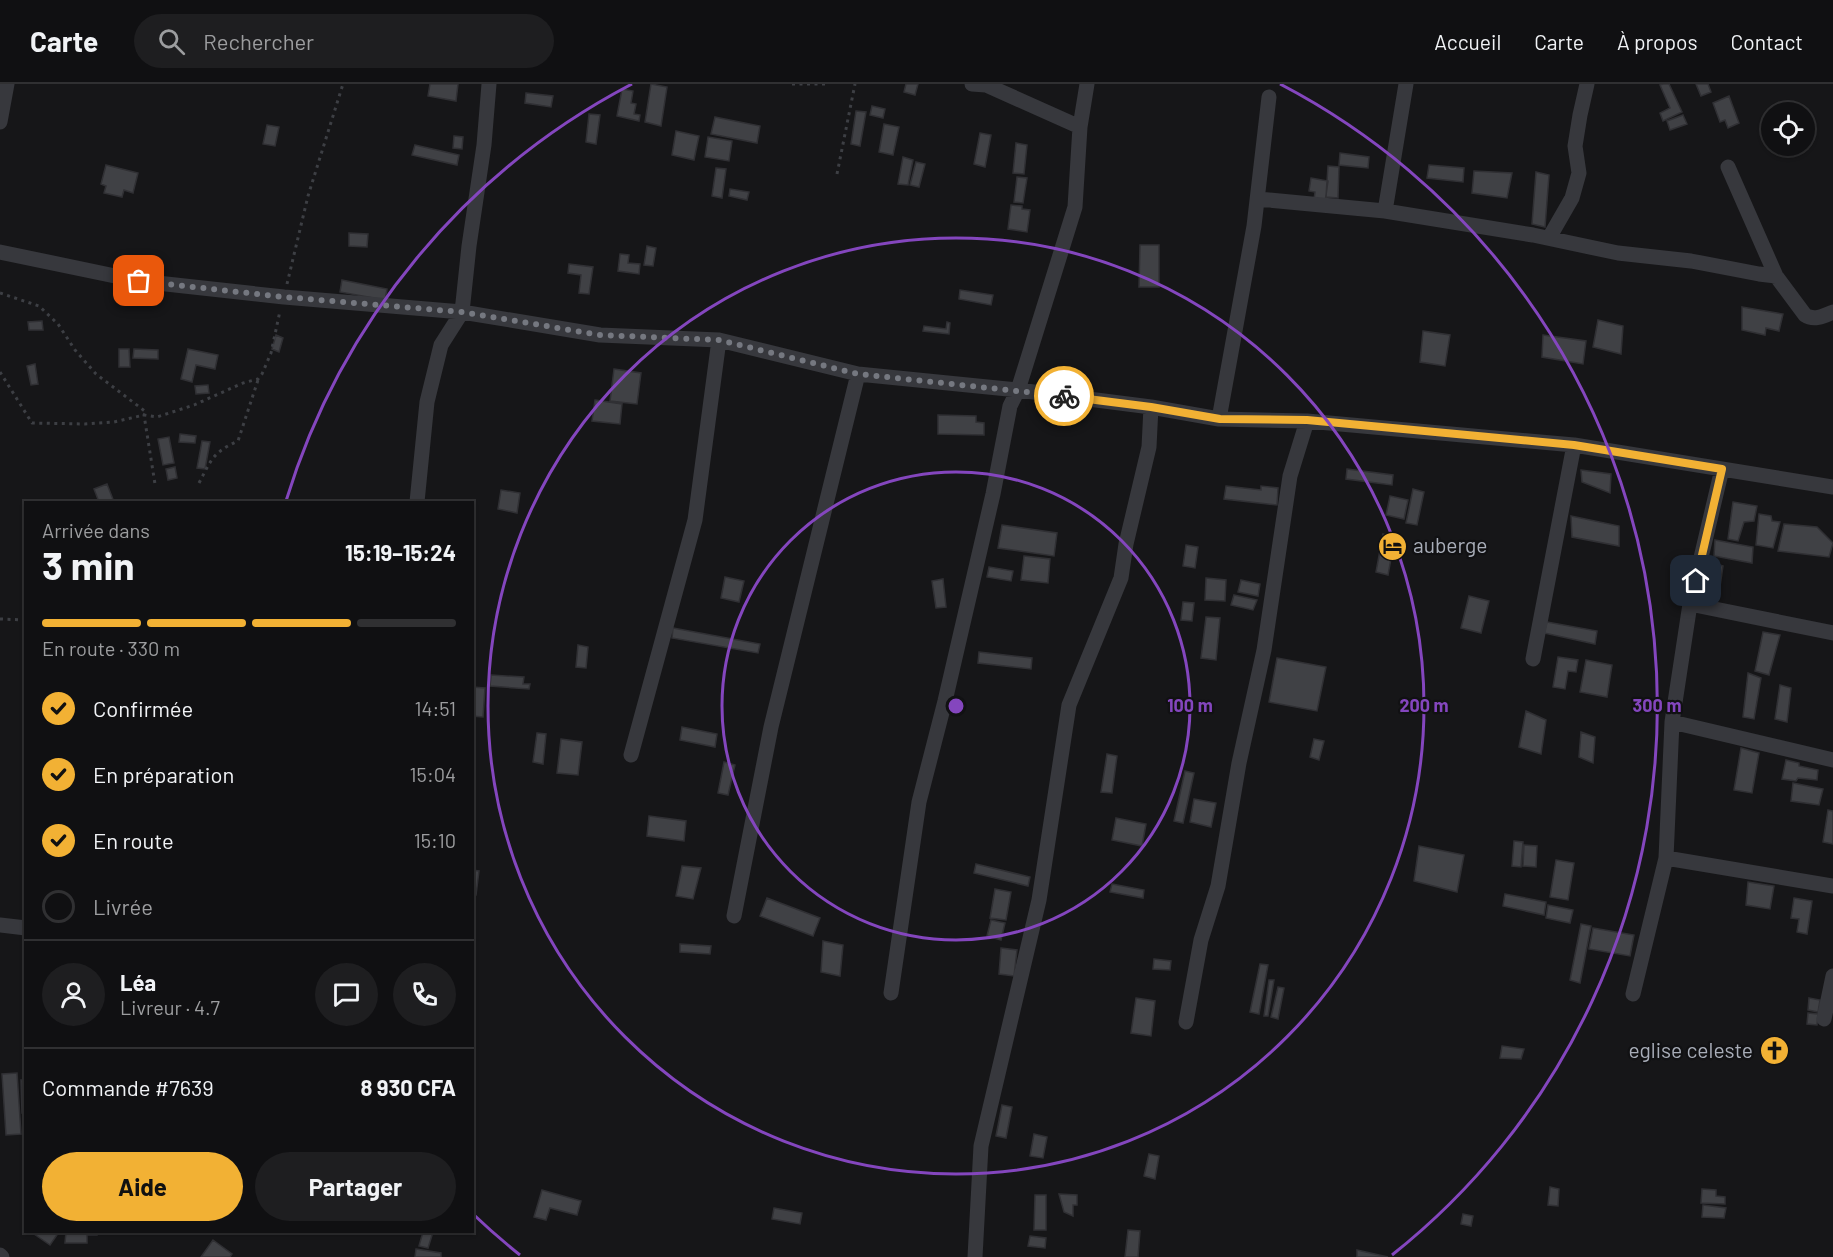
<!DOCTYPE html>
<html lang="fr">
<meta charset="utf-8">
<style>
body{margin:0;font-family:Barlow,sans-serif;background:#1e1e20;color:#f1f3f6;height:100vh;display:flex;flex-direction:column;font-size:22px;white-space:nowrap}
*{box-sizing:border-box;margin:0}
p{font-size:20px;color:#9c9d9f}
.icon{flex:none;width:33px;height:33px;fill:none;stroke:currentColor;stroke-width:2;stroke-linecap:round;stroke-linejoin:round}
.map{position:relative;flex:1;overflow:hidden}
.panel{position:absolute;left:24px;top:417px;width:450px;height:732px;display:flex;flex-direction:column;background:#101012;border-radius:0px;box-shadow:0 2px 4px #0004,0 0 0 2px #303032}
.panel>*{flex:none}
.tools{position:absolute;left:1761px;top:18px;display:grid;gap:12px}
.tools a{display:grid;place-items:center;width:54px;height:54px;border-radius:50%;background:#101012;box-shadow:0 2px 4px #0004,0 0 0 2px #303032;font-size:30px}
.pin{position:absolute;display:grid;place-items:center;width:51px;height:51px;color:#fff;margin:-26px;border-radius:12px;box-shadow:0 3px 9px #0006}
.courier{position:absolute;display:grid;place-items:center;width:60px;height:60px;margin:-30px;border:4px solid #f2b134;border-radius:50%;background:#fff;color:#222;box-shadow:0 2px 8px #0007}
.summary em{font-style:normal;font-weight:700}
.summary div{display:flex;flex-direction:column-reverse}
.summary{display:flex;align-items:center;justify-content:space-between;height:102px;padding:0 18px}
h1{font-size:39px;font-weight:700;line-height:45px}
.bar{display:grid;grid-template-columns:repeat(4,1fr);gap:9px 6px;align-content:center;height:72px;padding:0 18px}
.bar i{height:8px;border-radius:4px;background:#303032}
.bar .selected{background:#f2b134}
.bar p{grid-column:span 4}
.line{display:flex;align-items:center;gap:15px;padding:0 18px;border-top:2px solid #303032}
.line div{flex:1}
.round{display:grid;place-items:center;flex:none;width:63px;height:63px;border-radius:32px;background:#1e1e20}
ol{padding:0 18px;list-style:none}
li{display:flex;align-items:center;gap:18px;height:66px}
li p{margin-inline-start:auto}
li .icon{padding:6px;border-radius:50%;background:#f2b134;color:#111;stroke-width:4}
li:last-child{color:#9c9d9f}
li i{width:33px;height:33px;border:3px solid #303032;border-radius:50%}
.cta{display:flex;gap:12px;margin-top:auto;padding:12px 18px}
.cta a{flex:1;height:69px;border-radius:36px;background:#f2b134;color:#111;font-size:24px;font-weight:700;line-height:69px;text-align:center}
.cta a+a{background:#1e1e20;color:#f1f3f6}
header{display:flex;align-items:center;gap:36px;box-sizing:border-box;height:84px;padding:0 30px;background:#101012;border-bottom:2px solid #303032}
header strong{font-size:28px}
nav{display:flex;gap:33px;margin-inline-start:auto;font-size:21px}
.search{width:420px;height:54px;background:#1e1e20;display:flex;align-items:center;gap:15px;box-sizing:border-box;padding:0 21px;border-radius:33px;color:#9c9d9f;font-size:22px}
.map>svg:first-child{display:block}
.building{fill:#404145;stroke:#303034;stroke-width:1.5}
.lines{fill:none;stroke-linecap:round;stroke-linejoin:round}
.path{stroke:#3d3f44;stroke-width:3;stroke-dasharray:3 4.5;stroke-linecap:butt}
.minor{stroke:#37383d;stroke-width:15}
.done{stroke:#757880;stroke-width:6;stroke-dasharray:0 10.8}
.route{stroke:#f2b134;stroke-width:8}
.ring{fill:none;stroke:#8446be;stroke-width:3}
.labels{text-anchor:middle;stroke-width:4.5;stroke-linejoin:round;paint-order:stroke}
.poi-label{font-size:21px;fill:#a8adb8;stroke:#111113;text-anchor:start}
.centre{fill:#8446be;stroke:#111113;stroke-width:3}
.ring-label{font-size:18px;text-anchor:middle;font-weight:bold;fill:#8446be;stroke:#111113;stroke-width:4.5;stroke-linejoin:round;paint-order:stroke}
</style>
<header>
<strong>Carte</strong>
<div class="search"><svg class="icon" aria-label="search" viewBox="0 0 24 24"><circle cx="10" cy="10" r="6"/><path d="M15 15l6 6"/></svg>Rechercher</div>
<nav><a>Accueil</a><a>Carte</a><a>À propos</a><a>Contact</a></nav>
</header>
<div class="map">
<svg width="1833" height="1173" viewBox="0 0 1833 1173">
<rect width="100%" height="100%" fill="#161618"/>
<path class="building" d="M430,0h28l-2,17 -28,-5z
M651,0l16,3 -6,39 -16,-4z
M906,0h12l-3,11 -11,-3z
M1663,0h6l13,28 -19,9 -3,-8 10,-5 -10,-23z
M1696,0h12l3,8 -10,4z
M622,5l11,2 -2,12 5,1 -2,10 6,1 -1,6 -22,-5z
M526,9l27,3 -2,11 -26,-4z
M1729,12l10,27 -11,5 -3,-8 -5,2 -7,-19z
M872,22l13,3 -2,9 -13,-3z
M856,27l10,1 -6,34 -9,-2z
M589,30l11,1 -4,29 -10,-2z
M1683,31l4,9 -17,6 -3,-9z
M715,33l45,9 -3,17 -46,-9z
M884,40l15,3 -6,28 -14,-3z
M267,41l12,2 -4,19 -12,-2z
M676,47l23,5 -5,24 -22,-5z
M980,49l11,2 -6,32 -11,-3z
M454,52l9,1 -1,12 -9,-1z
M708,53l24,4 -3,20 -24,-4z
M1016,59l11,2 -3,29 -11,-1z
M415,61l44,10 -2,10 -45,-10z
M1340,69l29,4 -1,11 -29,-3z
M903,73l10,3 -5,25 -10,-1z
M916,78l9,2 -6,23 -9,-2z
M106,81l32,8 -5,20 -9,-3 -2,7 -18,-4 2,-7 -5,-2z
M1429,81l35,3 -1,14 -36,-4z
M1328,82l11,1 -1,31 -12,-1z
M716,84l10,1 -4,29 -10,-2z
M1474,87l38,2 -5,25 -35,-5z
M1536,88l13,3 -4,52 -13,-3z
M1017,93l10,1 -4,25 -9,-1z
M1311,94l17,3 -3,21 -11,-2 1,-8 -6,-1z
M730,105l19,3 -2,8 -18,-4z
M1011,121l11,1v3l8,1 -3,22 -19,-3z
M349,149l19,1 -1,13 -18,-1z
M1140,161h19v42h-20z
M647,162l9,2 -3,18 -9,-1z
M620,170l9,1 -1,8 12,1 -1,10 -21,-3z
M569,180l24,3 -4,27 -10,-1 2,-18 -13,-2z
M342,196l45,9 -2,11 -45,-8z
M960,206l33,5 -2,10 -32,-6z
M1742,223l41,7 -4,17 -13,-3 -1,7 -23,-5z
M1598,236l25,6 -2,28 -28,-7z
M42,237l1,9h-14l-1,-8z
M947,238l3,1 -1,11 -26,-3 1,-5 22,3z
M1423,247l27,4 -5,31 -25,-4z
M276,251l7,3 -4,14 -7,-3z
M1543,251l43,6 -3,23 -41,-7z
M119,265h10l1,18h-11z
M134,265l24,1v9l-25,-1z
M188,265l30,6 -3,14 -19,-4 -4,17 -11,-3z
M35,280l3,20 -7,1 -4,-19z
M614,285l27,4 -4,31 -27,-3z
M208,301l1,8 -13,1 -1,-8z
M595,316l27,4 -2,20 -28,-3z
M938,331l38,1v6l8,1v12l-46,-1z
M180,350l16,2 -1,7 -16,-1z
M169,353l5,26 -11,2 -5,-26z
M202,357l8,1 -5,27 -8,-1z
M175,383l2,11 -9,2 -2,-11z
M1347,385l46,6 -1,10 -46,-6z
M1581,386l30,4 -1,19 -28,-11z
M107,400l7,18h-15l-5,-13z
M1226,402l35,4v-4l17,2 -1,17 -53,-6z
M1413,405l11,3 -7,33 -11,-2z
M501,406l19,3 -3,20 -19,-4z
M1390,412l18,4 -4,19 -18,-4z
M1733,418l24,4 -3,15 -10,1 -6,19 -10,-2z
M1759,430l12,2 1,5 8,1 -7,26 -17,-3z
M1571,432l48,10v20l-47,-9z
M1784,440l33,3 16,16 -4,14 -51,-6z
M1002,441l55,8 -3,23 -56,-8z
M1383,450l12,3 -7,38 -12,-3z
M1715,456l38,7 -1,16 -38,-7z
M1186,461l12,2 -3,21 -12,-2z
M1024,472l26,3 -2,24 -27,-3z
M1711,478l12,4 -5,34 -13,-4z
M989,483l24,4 -2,10 -24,-4z
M725,493l19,4 -5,21 -18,-4z
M1206,494l20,2 -1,21 -20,-1z
M943,495l3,28 -10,1 -4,-27z
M1241,496l19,4 -2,12 -20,-4z
M1234,511l23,5 -4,10 -22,-5z
M1469,512l20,5 -8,32 -20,-5z
M1183,518l11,1 -2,18 -11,-1z
M1206,533l14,1 -4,42 -15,-2z
M1547,538l50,9 -2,13 -51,-11z
M673,544l87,16 -2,9 -86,-15z
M1763,548l17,3 -11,40 -14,-4z
M578,561l10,2 -2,21 -10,-1z
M979,568l53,6 -1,11 -53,-6z
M1558,573l20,3 -2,12 -8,-1 -3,18 -12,-2z
M1277,574l49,9 -9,44 -48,-9z
M1586,576l26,5 -5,32 -27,-5z
M1748,589l13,5 -7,41 -11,-2z
M491,591l33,2 -1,7h7l-1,5 -39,-3z
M1780,601l11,3 -4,34 -12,-3z
M472,603l13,1 -2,29 -11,-1z
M1526,627l20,9 -5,34 -22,-7z
M682,643l35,7 -2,13 -35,-7z
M1581,648l14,5 -2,26 -14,-6z
M537,649l9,1 -3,30 -10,-2z
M561,655l21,3 -4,33 -21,-2z
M1314,655l10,2 -5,19 -9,-3z
M1741,664l18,5 -7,40 -18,-3z
M1107,670l10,2 -5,37 -11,-1z
M1786,676l13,3v3l19,4 -1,10 -19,-2 -2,3 -14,-2z
M724,678l11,3 -7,30 -10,-2z
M1185,687l9,2 -11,50 -9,-2z
M1793,699l30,6 -4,16 -28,-4z
M1194,715l22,4 -5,24 -21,-5z
M1828,726l5,1v33l-10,-2z
M649,732l37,5 -2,20 -37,-5z
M1116,734l30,6 -4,22 -30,-6z
M1514,757l9,1 -2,25 -9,-1z
M1524,761l13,1 -1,21 -13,-1z
M1419,762l45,9 -7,37 -43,-11z
M1556,776l18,3 -6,37 -18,-3z
M976,780l54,13 -2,9 -54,-13z
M682,782l19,2 -8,31 -17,-3z
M472,786l7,1 -3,24h-4z
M1748,798l26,4 -4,23 -24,-4z
M1112,800l32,6 -1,8 -33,-6z
M995,805l16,3 -5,28 -16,-2z
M1505,810l41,8 -2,13 -41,-9z
M767,814l53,20 -7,18 -53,-20z
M1794,814l18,3 -5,33 -10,-2 2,-13 -8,-1z
M1548,821l25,5 -3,13 -24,-5z
M991,836l14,3 -4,17 -14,-4z
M1581,840l10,2 -11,57 -10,-3z
M1593,844l41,7 -4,21 -41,-7z
M823,857l20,4 -3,31 -19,-4z
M680,860l31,2 -1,8 -30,-2z
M1001,864l16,2 -3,26 -15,-2z
M1154,875l17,2 -1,9 -17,-1z
M1260,880l8,1 -9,49 -9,-2z
M1269,896h5l-6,36h-4z
M1278,903l6,1 -6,31 -7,-2z
M1136,914l19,3 -4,35 -20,-3z
M1809,914l11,2 -2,12 -10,-2z
M1808,929l10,1 -1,11 -10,-1z
M1502,962l22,3 -3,10 -21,-1z
M17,989l4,61 -15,1 -4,-61z
M21,996h5v33h-4z
M1002,1021l10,2 -6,31 -10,-2z
M1034,1050l13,3 -4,21 -13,-2z
M1149,1070l10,2 -4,23 -11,-3z
M1550,1103l9,2 -1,17 -10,-1z
M1702,1105l14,1v6l9,1v7l-24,-1z
M542,1106l39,11 -4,14 -27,-7 -4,12 -12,-3z
M1059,1110l18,1v10h-4v11l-9,-4z
M1035,1111h11v35h-12z
M1703,1121l23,3 -2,10 -22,-1z
M774,1124l28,5 -2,11 -28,-5z
M1463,1130l10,2 -2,10 -10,-2z
M1128,1146l12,1 -2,26h-13z
M36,1148h23l-9,13 -16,-11z
M66,1148h31v3h-10v8h-22z
M423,1148h10l-5,16 -9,-2z
M1030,1152l16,2 -1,10 -17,-2z
M213,1156l19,14 -2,3h-29z
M416,1165l25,4v4h-26z
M1357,1166l31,7h-31z"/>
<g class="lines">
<path class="path" d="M792,0h34
M837,90l18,-90
M287,200l21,-88 35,-112
M0,209l39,13 19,18 17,26 21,24 50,38 -2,3 11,69
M0,288l32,51 53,1 29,-2 30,-7 13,2 37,-12 49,-22 15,-4 4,-5 9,-21 9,-42
M199,399c12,-23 14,-31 39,-42l20,-61
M0,535l26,1"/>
<path class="minor" d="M972,0l14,1 94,42
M0,38l7,-38
M1728,83l48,109 29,39c9,6 19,1 28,-3
M1258,115l127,12 148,24 85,18 73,8 68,13 17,2
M1385,127l21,-127
M1549,154l23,-40 7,-25 -4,-27 5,-31 7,-31
M0,168l139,29 145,16 178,15 138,23 119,5 139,34 160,16 133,17 68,12 88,2 267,24 259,42
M1219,335l35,-193 15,-129
M1722,385l-32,135 -18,118 -6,136 167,28
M417,418l10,-100 14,-57 21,-33 7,-66 15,-101 5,-61
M1690,520l143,29
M1533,575l41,-214
M1672,638l161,38
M631,671l64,-235 24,-180
M734,832l37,-189 87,-353
M0,841l26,3
M891,909l28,-191 26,-101 48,-207 17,-88 8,-16 57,-183 5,-80 7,-43
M1633,910l33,-136
M1824,935l9,-43
M1186,938l15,-82 17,-54 21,-123 25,-113 26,-174 17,-55
M0,1171l2,2
M975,1173l6,-111 58,-246 30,-195 52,-127 5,-34 23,-97 2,-40"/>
</g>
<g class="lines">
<path class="done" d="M139,197l145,16 178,15 138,23 119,5 139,34 206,22"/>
<path class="route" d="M1064,312l87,11 69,12 87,1 267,25 148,24 -26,112"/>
</g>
<g class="ring">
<circle cx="956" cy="622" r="234"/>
<circle cx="956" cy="622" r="468"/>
<path d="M520 1171A701 701 0 0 1 473 1130M286 417A701 701 0 0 1 632 0M1280 0A701 701 0 0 1 1392 1171"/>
</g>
<defs>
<symbol id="hotel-disc" viewBox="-11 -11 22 22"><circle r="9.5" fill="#f2b134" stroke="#111113"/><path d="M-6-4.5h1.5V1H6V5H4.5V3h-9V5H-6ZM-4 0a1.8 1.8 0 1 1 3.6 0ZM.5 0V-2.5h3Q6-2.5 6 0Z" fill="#111"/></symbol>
<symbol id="church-disc" viewBox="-11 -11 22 22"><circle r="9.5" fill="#f2b134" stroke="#111113"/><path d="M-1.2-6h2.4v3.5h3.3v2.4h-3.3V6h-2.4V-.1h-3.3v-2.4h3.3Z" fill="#111"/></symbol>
</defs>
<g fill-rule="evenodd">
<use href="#hotel-disc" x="1376" y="446" width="33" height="33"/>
<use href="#church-disc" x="1758" y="950" width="33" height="33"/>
</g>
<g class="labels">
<g class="poi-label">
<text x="1413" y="469">auberge</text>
<text x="1753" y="974" text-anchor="end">eglise celeste</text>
</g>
</g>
<circle cx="956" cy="622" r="9" class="centre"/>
<g class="ring-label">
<text x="1190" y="628">100 m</text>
<text x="1424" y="628">200 m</text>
<text x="1657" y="628">300 m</text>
</g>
</svg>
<div class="tools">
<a><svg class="icon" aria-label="locate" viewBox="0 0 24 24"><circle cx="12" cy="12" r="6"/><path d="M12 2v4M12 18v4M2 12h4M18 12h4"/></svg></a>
</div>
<div class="pin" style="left:139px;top:197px;background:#ea580c"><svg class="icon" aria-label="bag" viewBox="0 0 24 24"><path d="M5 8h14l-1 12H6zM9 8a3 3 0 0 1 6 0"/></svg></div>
<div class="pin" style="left:1696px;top:497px;background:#1f2937"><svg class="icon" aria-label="home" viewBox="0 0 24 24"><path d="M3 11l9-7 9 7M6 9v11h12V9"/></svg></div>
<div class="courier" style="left:1064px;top:312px"><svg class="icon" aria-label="bike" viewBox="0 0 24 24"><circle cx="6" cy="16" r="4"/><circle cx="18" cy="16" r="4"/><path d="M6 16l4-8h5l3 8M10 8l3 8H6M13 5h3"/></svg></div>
<section class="panel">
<div class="summary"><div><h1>3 min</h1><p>Arrivée dans</p></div><em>15:19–15:24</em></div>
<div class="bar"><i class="selected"></i><i class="selected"></i><i class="selected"></i><i></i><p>En route · 330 m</p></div>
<ol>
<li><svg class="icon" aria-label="check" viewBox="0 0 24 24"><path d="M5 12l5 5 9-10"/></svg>Confirmée<p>14:51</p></li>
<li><svg class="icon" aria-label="check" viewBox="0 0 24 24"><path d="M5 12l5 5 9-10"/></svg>En préparation<p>15:04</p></li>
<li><svg class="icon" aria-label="check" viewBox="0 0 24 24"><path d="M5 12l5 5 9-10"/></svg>En route<p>15:10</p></li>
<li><i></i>Livrée</li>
</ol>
<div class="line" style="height:108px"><a class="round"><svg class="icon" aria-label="person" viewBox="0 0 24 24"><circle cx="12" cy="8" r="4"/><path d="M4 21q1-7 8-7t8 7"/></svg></a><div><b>Léa</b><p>Livreur · 4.7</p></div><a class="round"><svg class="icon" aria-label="chat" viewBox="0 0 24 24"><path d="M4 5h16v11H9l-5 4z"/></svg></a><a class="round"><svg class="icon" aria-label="phone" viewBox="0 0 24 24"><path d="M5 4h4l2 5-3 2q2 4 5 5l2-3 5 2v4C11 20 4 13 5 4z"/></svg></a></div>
<div class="line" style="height:78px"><div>Commande #7639</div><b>8 930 CFA</b></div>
<div class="cta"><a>Aide</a><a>Partager</a></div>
</section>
</div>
